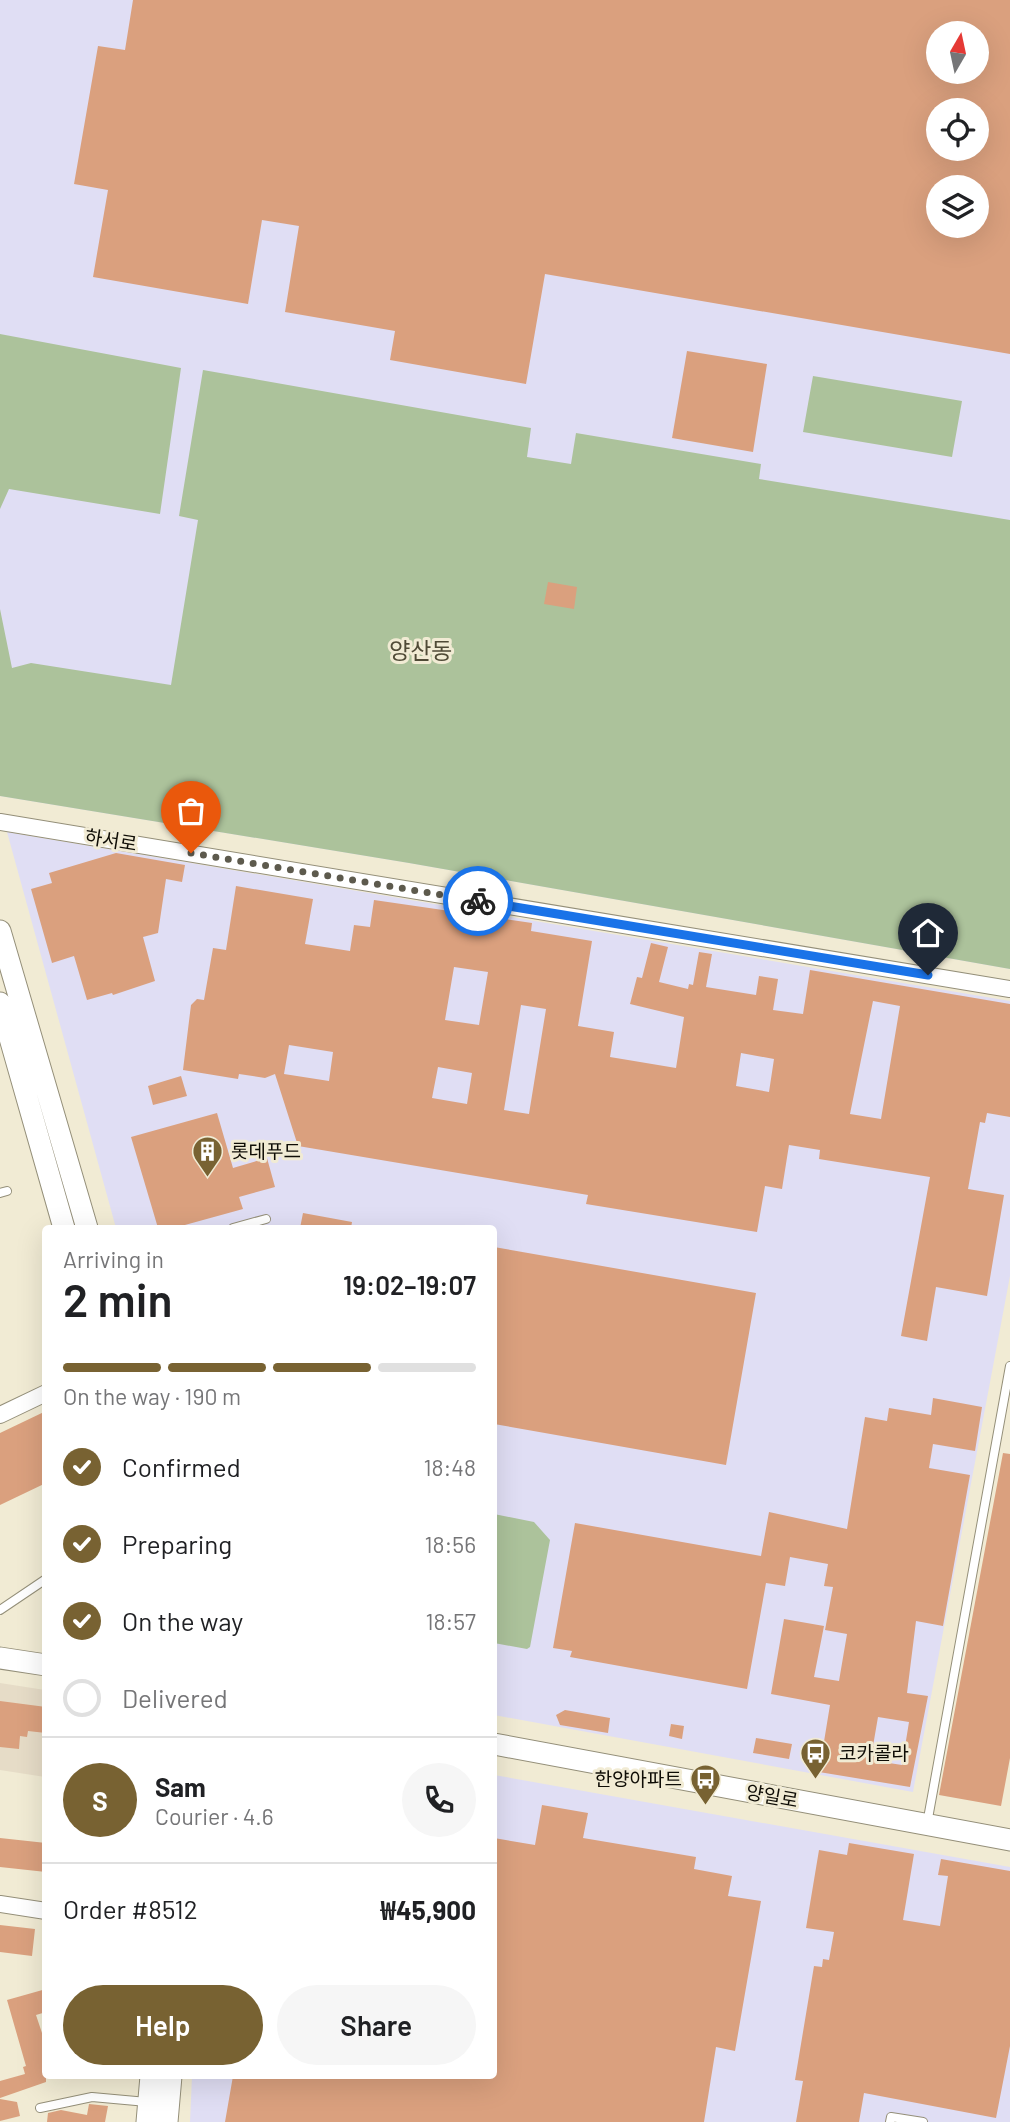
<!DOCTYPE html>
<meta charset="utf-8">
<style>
body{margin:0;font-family:Barlow,"Noto Sans KR",sans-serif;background:#f6f6f6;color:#202124;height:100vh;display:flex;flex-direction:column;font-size:26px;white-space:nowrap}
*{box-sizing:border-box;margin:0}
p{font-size:23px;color:#757577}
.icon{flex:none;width:38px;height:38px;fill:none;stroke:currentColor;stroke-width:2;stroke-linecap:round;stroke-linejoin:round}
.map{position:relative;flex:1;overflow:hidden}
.drawer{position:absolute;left:42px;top:1225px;width:455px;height:854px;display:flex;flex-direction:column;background:#fff;border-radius:7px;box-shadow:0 7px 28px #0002}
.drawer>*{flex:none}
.needle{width:46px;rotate:9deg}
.fabs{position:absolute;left:926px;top:21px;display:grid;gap:14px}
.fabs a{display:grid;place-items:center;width:63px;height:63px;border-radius:50%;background:#fff;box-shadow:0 7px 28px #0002;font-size:35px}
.pin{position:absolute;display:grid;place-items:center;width:60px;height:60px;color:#fff;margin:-72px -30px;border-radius:50% 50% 50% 0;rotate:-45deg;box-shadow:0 0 7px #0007}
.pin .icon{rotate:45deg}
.courier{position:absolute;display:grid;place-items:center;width:70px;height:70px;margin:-35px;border:5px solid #1a73e8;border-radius:50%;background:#fff;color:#222;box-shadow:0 2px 9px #0007}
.headline em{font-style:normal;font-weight:600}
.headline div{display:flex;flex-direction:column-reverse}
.headline{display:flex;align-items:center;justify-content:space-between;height:119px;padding:0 21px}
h1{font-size:46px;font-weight:600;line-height:52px}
.bar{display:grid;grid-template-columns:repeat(4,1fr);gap:10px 7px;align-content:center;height:84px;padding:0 21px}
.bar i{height:9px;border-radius:5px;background:#e0e0e0}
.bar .current{background:#786232}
.bar p{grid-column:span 4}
.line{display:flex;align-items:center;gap:18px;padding:0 21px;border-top:2px solid #e0e0e0}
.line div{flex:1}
.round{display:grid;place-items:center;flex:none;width:74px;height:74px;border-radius:37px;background:#f6f6f6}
ol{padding:0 21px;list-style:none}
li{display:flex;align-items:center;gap:21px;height:77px}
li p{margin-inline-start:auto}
li .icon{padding:7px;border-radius:50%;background:#786232;color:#fff;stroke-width:4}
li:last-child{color:#757577}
li i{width:38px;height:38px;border:4px solid #e0e0e0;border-radius:50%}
.primary-button{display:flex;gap:14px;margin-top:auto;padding:14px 21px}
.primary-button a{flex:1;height:80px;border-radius:42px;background:#786232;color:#fff;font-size:28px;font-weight:600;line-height:80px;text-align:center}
.primary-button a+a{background:#f6f6f6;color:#202124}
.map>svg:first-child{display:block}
.commercial{fill:#e6dcc7}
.industrial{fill:#e0def4;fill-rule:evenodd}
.green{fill:#acc29b}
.building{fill:#daa07e;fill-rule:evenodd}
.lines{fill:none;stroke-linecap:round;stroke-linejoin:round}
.lane-casing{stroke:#948f79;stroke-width:10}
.street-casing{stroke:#948f79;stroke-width:18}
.secondary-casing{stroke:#948f79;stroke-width:23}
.lane{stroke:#fff;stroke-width:8}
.street{stroke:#fff;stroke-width:16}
.secondary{stroke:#fff;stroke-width:21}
.done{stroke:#5d5a4d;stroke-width:7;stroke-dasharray:0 12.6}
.route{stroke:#1a73e8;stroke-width:9}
.labels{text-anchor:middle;stroke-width:6;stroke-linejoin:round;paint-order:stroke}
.street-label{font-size:19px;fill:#0e0c05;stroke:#f1ebd4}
.poi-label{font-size:19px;fill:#0e0c05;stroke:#f1ebd4;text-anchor:start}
.quarter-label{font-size:23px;fill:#4f4a36;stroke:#f1ebd4}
</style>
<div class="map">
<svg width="1010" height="2122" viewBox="0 0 1010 2122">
<rect width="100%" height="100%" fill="#f1ebd4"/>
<path class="commercial" d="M0,1683l45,7v87l-45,-7z"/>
<path class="industrial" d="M0,0h1010v969l-601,-106 -409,-67zM938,33h38v39h-38zM938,110h38v39h-38zM938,187h38v39h-38z
M7,832l1003,169v275l-97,516 -419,-77v-487h-378z
M494,1775l516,92v255h-820l2,-46h302z"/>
<path class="green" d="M0,334l181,34 -21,146 -151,-25 -9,20z
M203,370l328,58 -4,29 44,7 5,-31 185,31 -2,15 251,41v449l-601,-106 -409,-67v-187l12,59 19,-5 140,22 27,-165 -19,-4z
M813,376l149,25 -10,56 -149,-25z
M494,1514l40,8 16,18 -20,107 -3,2 -33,-6z"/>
<path class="building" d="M133,0h877v354l-465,-80 -19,110 -136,-24 5,-29 -110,-19 14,-86 -37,-6 -14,84 -155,-27 15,-87 -34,-6 24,-138 27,4zM938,33h38v39h-38zM938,110h38v39h-38zM938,187h38v39h-38z
M687,351l80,13 -14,88 -81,-14z
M548,582l29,5 -3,22 -30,-5z
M116,853l69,12 -3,17 -16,-3 -8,54 -15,4 12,44 -42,14 -1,-2 -25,7 -13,-44 -22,7 -21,-74 21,-6 -3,-10z
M236,886l77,13 -8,45 45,7 4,-26 16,2 4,-27 158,23 -1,8 61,10 -14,85 36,6 -4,25 66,11 8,-51 -54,-13 7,-27 5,1 9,-35 17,4 -9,35 29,7 1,-5 4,1 6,-33 13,2 -6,33 50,8 3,-19 19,3 -5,31 30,4 7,-44 200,34v113l-23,-4 -2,10 -5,-1 -12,67 36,6 -17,101 -51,-9 -9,54 -26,-5 29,-159 -111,-18 1,-9 -31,-5 -7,44 -17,-3 -8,46 -171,-28 2,-9 -290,-49 -23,-72 -10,4 -26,-4 -1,5 -55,-9 8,-65 6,-6 7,1 9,-52 13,2zM454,967l34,5 -9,53 -34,-5zM873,1001l27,5 -19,113 -31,-5zM521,1005l25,4 -17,105 -25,-4zM289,1045l44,7 -4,29 -45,-7zM741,1053l33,6 -5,33 -33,-6zM438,1067l34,6 -5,31 -35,-6z
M181,1076l6,20 -34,9 -5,-19z
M217,1113l16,55 34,-10 8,29 -36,10 4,12 -69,19h-16l-27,-91z
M303,1213l49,9 -1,6h-51z
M494,1247l262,46 -30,172 -232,-41z
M933,1398l49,9 -7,44 -42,-7 -4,24 41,7 -27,151 -27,-5 -9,72 21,3 -18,91 -91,-15 11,-67 -59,-11 13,-75 40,7 -10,51 25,4 8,-47 -22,-4 8,-43 -9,-1 4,-22 -38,-7 -5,29 -19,-3 -19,106 -177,-32 2,-6 -19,-3 22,-125 186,33 8,-44 78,17 18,-112 22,4 2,-13 42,7zM878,1717l31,5 -7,43 -26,-4 3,-14 -6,-1z
M46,1411v72l-46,22v-72z
M1003,1453l7,1v304l-9,48 -62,-11z
M0,1701l46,6v26l-18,-2 -1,6 -7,-1 -1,13 -19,-2z
M565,1710l45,8 -2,15 -48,-8 -4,-10z
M671,1724l13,2 -2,13 -13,-3z
M756,1738l36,6 -3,15 -36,-6z
M542,1805l46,8 -5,25 113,19 -2,12 38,7 -4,20 33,5 -26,150 -19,-4 -12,75h-479l8,-46h261v-238l41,7z
M0,1838l46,5v29l-46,-5z
M849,1843l65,11 -11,66 37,6 8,-50 -10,-1 3,-16 69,12v175l-14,72 -132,-25 -5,29h-63l7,-41 -8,-1 19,-114 8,1 1,-8 6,1 5,-28 -28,-4 13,-78 28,5z
M0,1925l35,4 -3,27 -32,-4z
M46,1989v23l-10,3 10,30v37l-46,16v-17l25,-7 -2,-7 3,-1 -19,-66z
M0,2099l17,3 3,14 -20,5z
M89,2104l19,2 -3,16h-58l1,-9 13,-3 26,5z"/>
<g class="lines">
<defs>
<path id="lane" d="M0,1193l7,-2
M233,1228l33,-9
M0,1610l46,-31
M927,1824l83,-458
M40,2108l52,-11 55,5
M890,2122l1,-5 32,5"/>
<path id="street" d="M0,822l1010,167
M0,1415l46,-22
M0,1904l46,7"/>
<path id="secondary" d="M0,931l87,297
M0,1003l64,225
M0,1658l46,7
M494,1744l516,96
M147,2122l4,-46
M167,2122l4,-46"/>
</defs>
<use href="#lane" class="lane-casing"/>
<use href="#street" class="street-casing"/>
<use href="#secondary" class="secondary-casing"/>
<use href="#lane" class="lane"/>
<use href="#street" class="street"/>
<use href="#secondary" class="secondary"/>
</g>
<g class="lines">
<path class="done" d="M191,853l287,48"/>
<path class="route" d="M478,901l450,74"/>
</g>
<defs>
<symbol id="building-pin" viewBox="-11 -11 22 30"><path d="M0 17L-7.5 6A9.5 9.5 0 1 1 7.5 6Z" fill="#786232" stroke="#f1ebd4"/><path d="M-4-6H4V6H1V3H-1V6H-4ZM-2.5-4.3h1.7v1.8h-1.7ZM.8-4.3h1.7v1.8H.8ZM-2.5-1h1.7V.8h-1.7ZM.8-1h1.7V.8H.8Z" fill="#fff"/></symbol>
<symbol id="bus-pin" viewBox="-11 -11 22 30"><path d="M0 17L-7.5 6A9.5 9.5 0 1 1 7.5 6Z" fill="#786232" stroke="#f1ebd4"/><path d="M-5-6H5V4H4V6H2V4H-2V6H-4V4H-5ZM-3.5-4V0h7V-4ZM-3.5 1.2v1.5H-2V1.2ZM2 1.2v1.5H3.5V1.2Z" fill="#fff"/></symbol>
</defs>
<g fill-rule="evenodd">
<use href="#building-pin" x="190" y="1134" width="35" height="47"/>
<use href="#bus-pin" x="798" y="1736" width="35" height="47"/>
<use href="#bus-pin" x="688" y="1762" width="35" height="47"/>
</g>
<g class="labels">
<g class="street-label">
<text transform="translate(111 840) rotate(9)" y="7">하서로</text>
<text transform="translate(772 1796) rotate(10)" y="7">양일로</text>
</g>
<g class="poi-label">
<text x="231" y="1158">롯데푸드</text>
<text x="839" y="1760">코카콜라</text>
<text x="682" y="1786" text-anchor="end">한양아파트</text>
</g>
<g class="quarter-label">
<text x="421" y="659">양산동</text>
</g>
</g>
</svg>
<div class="fabs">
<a><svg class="needle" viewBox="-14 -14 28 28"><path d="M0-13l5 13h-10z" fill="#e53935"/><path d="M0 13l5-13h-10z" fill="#757577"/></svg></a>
<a><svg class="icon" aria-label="locate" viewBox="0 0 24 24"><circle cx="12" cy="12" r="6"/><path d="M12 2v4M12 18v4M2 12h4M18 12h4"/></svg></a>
<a><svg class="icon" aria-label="layers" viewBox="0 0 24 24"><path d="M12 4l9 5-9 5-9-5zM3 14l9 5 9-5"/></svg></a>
</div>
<div class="pin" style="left:191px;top:853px;background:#ea580c"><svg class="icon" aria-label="bag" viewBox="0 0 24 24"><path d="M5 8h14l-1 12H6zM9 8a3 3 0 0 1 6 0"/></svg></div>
<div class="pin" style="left:928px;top:975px;background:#1f2937"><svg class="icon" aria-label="home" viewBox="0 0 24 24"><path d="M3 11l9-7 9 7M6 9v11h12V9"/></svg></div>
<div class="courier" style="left:478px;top:901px"><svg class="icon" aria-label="bike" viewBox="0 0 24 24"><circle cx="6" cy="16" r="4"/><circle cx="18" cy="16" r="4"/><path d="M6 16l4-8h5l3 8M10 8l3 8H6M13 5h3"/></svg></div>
<section class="drawer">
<div class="headline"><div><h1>2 min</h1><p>Arriving in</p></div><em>19:02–19:07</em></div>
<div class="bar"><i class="current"></i><i class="current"></i><i class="current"></i><i></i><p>On the way · 190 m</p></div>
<ol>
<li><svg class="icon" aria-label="check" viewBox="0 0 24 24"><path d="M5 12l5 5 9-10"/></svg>Confirmed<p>18:48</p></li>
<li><svg class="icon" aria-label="check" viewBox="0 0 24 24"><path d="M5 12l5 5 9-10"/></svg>Preparing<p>18:56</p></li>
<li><svg class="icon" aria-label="check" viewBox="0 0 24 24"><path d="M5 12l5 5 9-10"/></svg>On the way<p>18:57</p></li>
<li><i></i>Delivered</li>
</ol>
<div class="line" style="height:126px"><b class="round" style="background:#786232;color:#fff">S</b><div><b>Sam</b><p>Courier · 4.6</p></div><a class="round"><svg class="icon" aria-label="phone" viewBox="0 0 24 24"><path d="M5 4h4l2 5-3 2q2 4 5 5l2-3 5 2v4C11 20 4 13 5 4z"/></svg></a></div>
<div class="line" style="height:91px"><div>Order #8512</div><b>₩45,900</b></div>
<div class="primary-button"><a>Help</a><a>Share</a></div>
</section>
</div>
